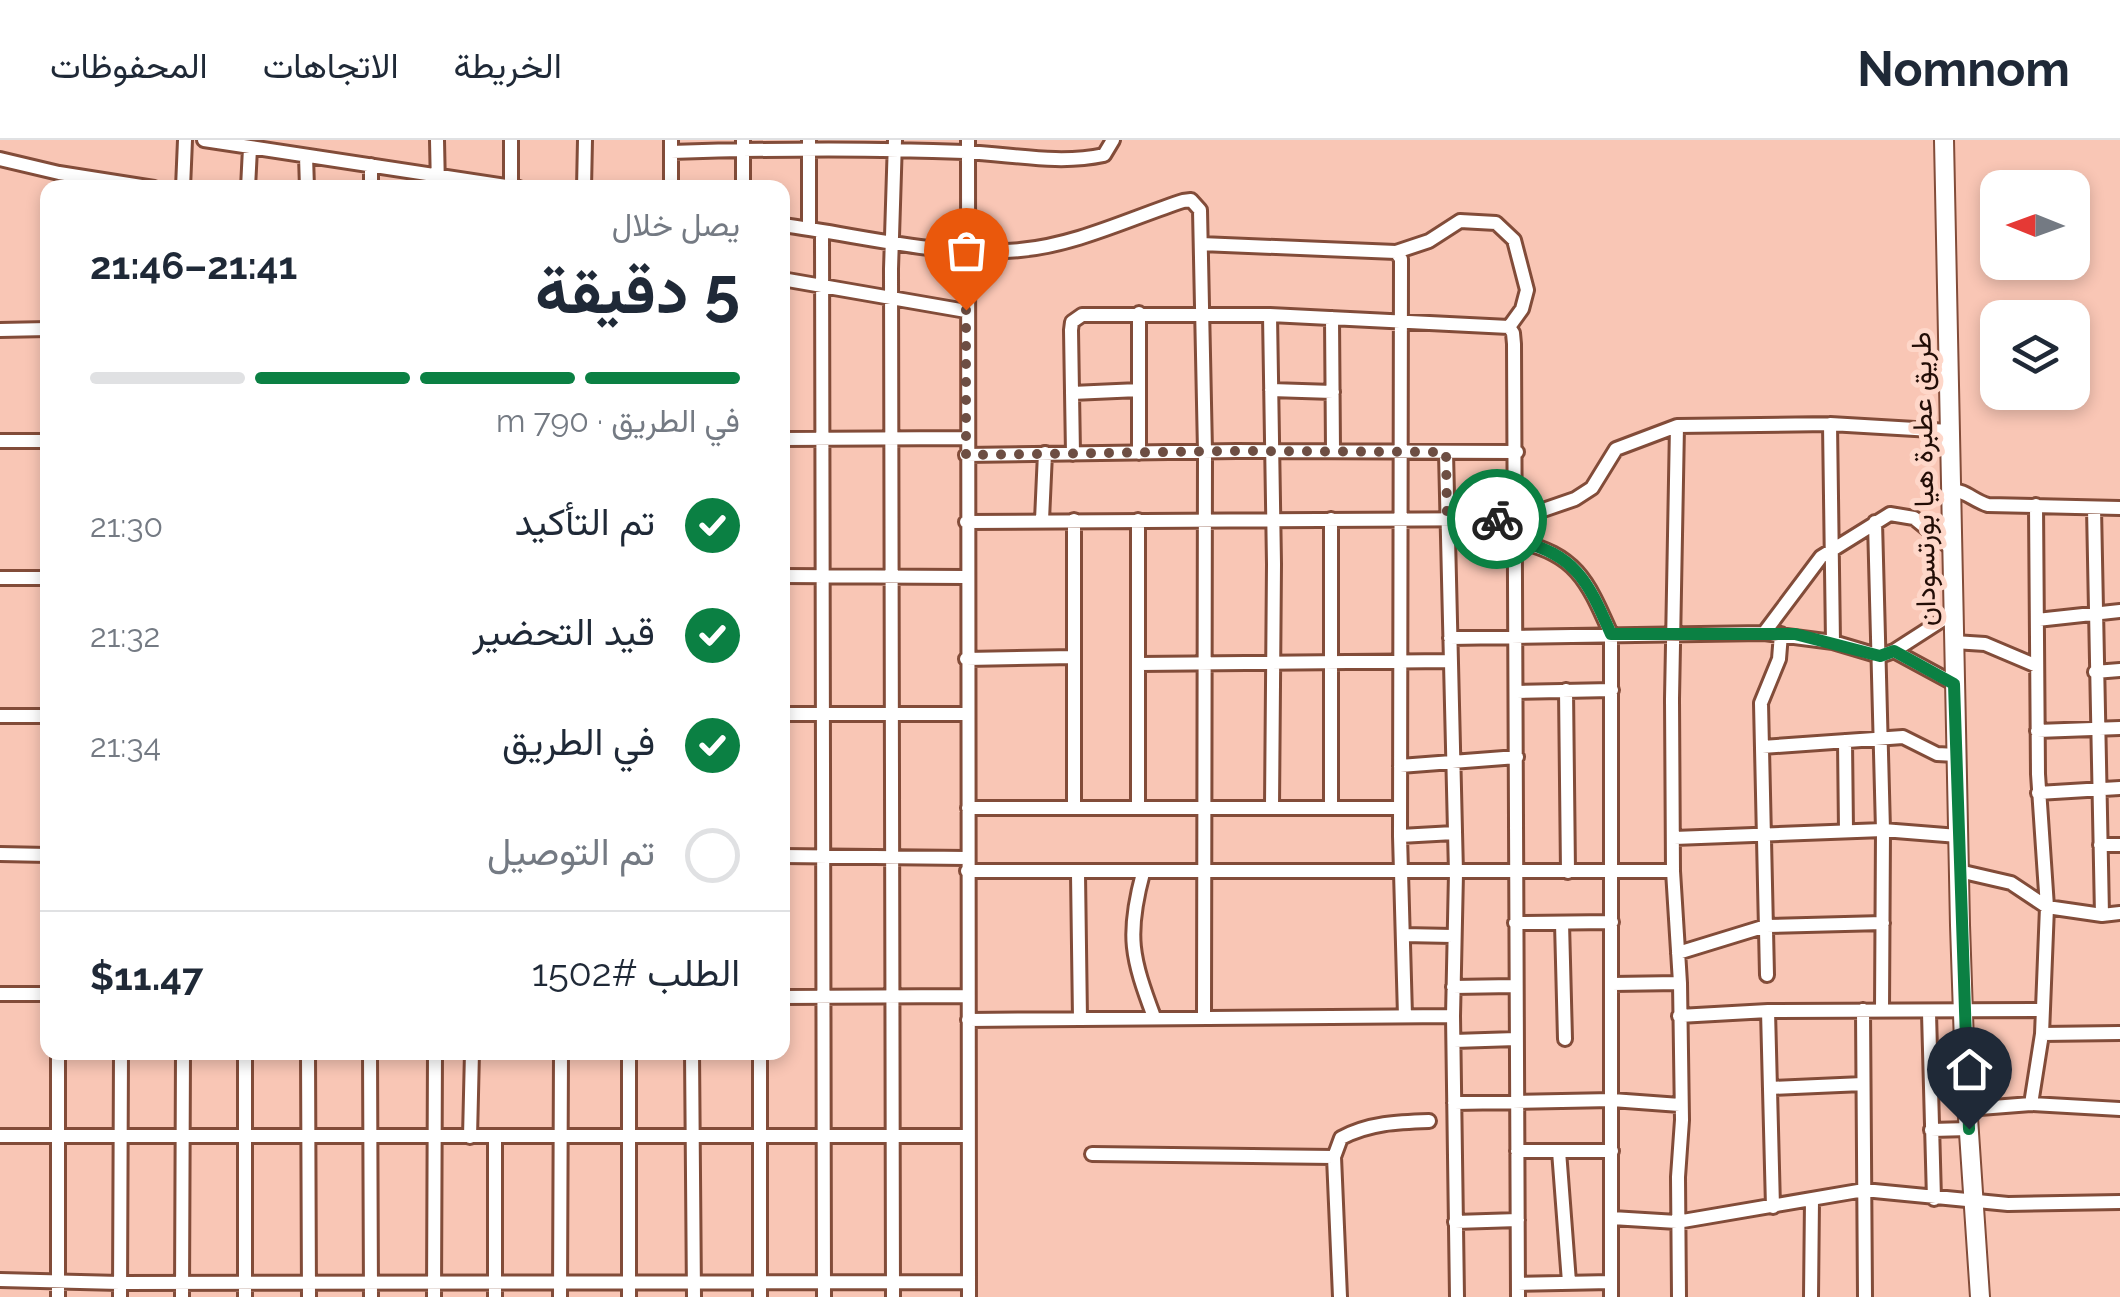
<!DOCTYPE html>
<html lang="ar">
<meta charset="utf-8">
<style>
body{margin:0;font-family:Raleway,Vazirmatn,sans-serif;background:#f6f6f7;color:#1f2937;direction:rtl;height:100vh;display:flex;flex-direction:column;font-size:38px;white-space:nowrap}
*{box-sizing:border-box;margin:0}
p{font-size:32px;color:#747a83}
.icon{flex:none;width:55px;height:55px;fill:none;stroke:currentColor;stroke-width:2;stroke-linecap:round;stroke-linejoin:round}
.map{position:relative;flex:1;overflow:hidden;direction:ltr}
.side{position:absolute;left:40px;top:40px;width:750px;height:880px;display:flex;flex-direction:column;background:#fff;border-radius:20px;box-shadow:0 5px 15px #0003;direction:rtl}
.side>*{flex:none}
.needle{width:65px;rotate:271deg}
.tools{position:absolute;left:1980px;top:30px;display:grid;gap:20px}
.tools a{display:grid;place-items:center;width:110px;height:110px;border-radius:20px;background:#fff;box-shadow:0 5px 15px #0003;font-size:50px}
.pin{position:absolute;display:grid;place-items:center;width:85px;height:85px;color:#fff;margin:-102px -42px;border-radius:50% 50% 50% 0;rotate:-45deg;box-shadow:0 0 10px #0007}
.pin .icon{rotate:45deg}
.courier{position:absolute;display:grid;place-items:center;width:100px;height:100px;margin:-50px;border:8px solid #0b8043;border-radius:50%;background:#fff;color:#222;box-shadow:0 2px 12px #0007}
.headline em{font-style:normal;font-weight:700}
.headline div{display:flex;flex-direction:column-reverse}
.headline{display:flex;align-items:center;justify-content:space-between;height:170px;padding:0 50px}
h1{font-size:65px;font-weight:700;line-height:75px}
.bar{display:grid;grid-template-columns:repeat(4,1fr);gap:15px 10px;align-content:center;height:120px;padding:0 50px}
.bar i{height:12px;border-radius:8px;background:#e0e1e3}
.bar .on{background:#0b8043}
.bar p{grid-column:span 4}
.line{display:flex;align-items:center;gap:25px;padding:0 50px;border-top:2px solid #e0e1e3}
.line div{flex:1}
ol{padding:0 50px;list-style:none}
li{display:flex;align-items:center;gap:30px;height:110px}
li p{margin-inline-start:auto}
li .icon{padding:10px;border-radius:50%;background:#0b8043;color:#fff;stroke-width:4}
li:last-child{color:#747a83}
li i{width:55px;height:55px;border:5px solid #e0e1e3;border-radius:50%}
header{display:flex;align-items:center;gap:60px;box-sizing:border-box;height:140px;padding:0 50px;background:#fff;border-bottom:2px solid #e0e1e3}
header strong{font-size:48px}
nav{display:flex;gap:55px;margin-inline-start:auto;font-size:35px}
.map>svg:first-child{display:block}
.lines{fill:none;stroke-linecap:round;stroke-linejoin:round}
.minor-casing{stroke:#824c39;stroke-width:18}
.highway-casing{stroke:#824c39;stroke-width:22}
.minor{stroke:#fff;stroke-width:12}
.highway{stroke:#fff;stroke-width:18}
.done{stroke:#6d4e43;stroke-width:10;stroke-dasharray:0 18}
.route{stroke:#0b8043;stroke-width:12}
.labels{text-anchor:middle;stroke-width:10;stroke-linejoin:round;paint-order:stroke}
.street-label{font-size:28px;fill:#220d06;stroke:#fed7c9}
</style>
<header>
<strong>Nomnom</strong>
<nav><a>الخريطة</a><a>الاتجاهات</a><a>المحفوظات</a></nav>
</header>
<div class="map">
<svg width="2120" height="1157" viewBox="0 0 2120 1157">
<rect width="100%" height="100%" fill="#f9c6b5"/>
<g class="lines">
<defs>
<path id="minor" d="M204,0l315,48
M437,0l1,48
M743,0v48
M809,0v88
M968,0l1,1157
M671,12c97,-3 197,-4 294,0 47,2 92,13 139,3l9,-15
M306,16l1,32
M0,19l59,14 95,15
M511,46v-46
M183,48l2,-48
M248,48l2,-40
M371,48v-23
M584,48l1,-48
M671,48v-48
M782,85c79,10 159,33 238,25 56,-5 111,-32 163,-49l8,-1 9,10 5,241 -1,565
M822,91l2,1066
M1201,104l195,8 33,-11 31,-20 36,2 18,17 13,50 -5,19 -13,18
M1396,112l5,7 -1,577 5,180
M782,139l184,32
M1139,173v140
M1270,175l4,249 -2,243
M1332,178l1,133
M1509,187l4,6 1,11 4,953
M0,190l48,-1
M1271,250l62,2
M1072,253l67,-3
M1830,284l3,218
M1677,286l-5,273 1,172 7,112 2,137 -4,57 1,120
M782,299l184,-1
M0,301h48
M1446,313l10,420 -3,143 4,281
M1073,314l-2,-124 1,-8 10,-7h188l239,12
M966,315l271,-4 280,1
M1951,350c14,0 23,11 37,15l132,3
M2094,368l8,407
M1331,379v289
M1042,380l3,-67
M1138,380v287
M966,382l551,-3 58,-20 17,-11 24,-39 61,-23 153,-2 119,7
M1875,382l8,308 -1,180
M1517,401c60,14 70,39 94,93v663
M782,436l184,1
M0,438h48
M2037,480l83,-9
M1764,493l57,-76 69,-43 24,4 38,31
M1450,498l314,-5 69,9 47,14 14,-5 59,-38
M1954,502l31,2 52,22
M1894,511l61,33
M966,519l108,-2
M1139,524l312,-3
M2095,532l25,-2
M1566,550l2,182
M1517,552l95,-2
M782,574h185
M0,576h48
M2037,591l83,-3
M1845,601l1,90
M1762,607l141,-10 34,17 19,1
M1400,626l117,-9
M2038,653l82,-5
M1074,666v-286
M968,668h432
M1400,696l54,-3
M1674,698l209,-8 75,6
M2100,705h20
M0,714l48,1
M782,716l185,2
M967,731h706
M1959,731l52,12 36,24 55,8 18,-2
M1143,733c-17,63 -11,85 11,144
M1078,734l2,145
M1515,783l97,-1
M1562,783l3,116
M1403,795l50,1
M1678,813l88,-27 117,-3
M1767,835l-6,-272 18,-44 2,-25
M1612,844l68,-1
M1453,847l61,-1
M0,854h48
M782,857l186,-1
M1863,870l2,287
M1768,871l5,196
M1929,873l5,186
M1679,876l89,-5 275,-1
M968,880l485,-4
M2042,894l78,-1
M1454,901l62,-2
M58,912v245
M245,912v245
M308,912l1,245
M370,912l1,245
M629,912v245
M692,912l2,245
M760,912v245
M1770,948l93,-4
M1454,963l158,-3 68,5
M2031,964l11,-70 5,-127 -9,-133 -2,-269
M1967,969l64,-5 89,5
M1931,990l38,-1
M0,996h968
M470,997l2,-85
M495,997v160
M1517,1011h95
M1559,1011l10,131
M1092,1014l242,3
M1612,1078l65,4 187,-32 144,14 112,-2
M1455,1082l63,-2
M0,1140l120,3 849,-1
M1518,1144l93,-2
M120,1157l1,-245
M182,1157l1,-245
M434,1157l1,-245
M560,1157l1,-245
M893,1157l-2,-1028 4,-129
M1340,1157l-6,-140 7,-19c28,-15 57,-16 88,-17
M1811,1157l1,-97"/>
<path id="highway" d="M1944,0l16,785 5,148 15,224"/>
</defs>
<use href="#minor" class="minor-casing"/>
<use href="#highway" class="highway-casing"/>
<use href="#minor" class="minor"/>
<use href="#highway" class="highway"/>
</g>
<g class="lines">
<path class="done" d="M966,170v145l271,-4 209,1 1,66 50,1"/>
<path class="route" d="M1497,379h20v21c60,16 70,40 94,94h184l85,22 14,-5 60,33 15,445"/>
</g>
<g class="labels">
<g class="street-label">
<text transform="translate(1923 339) rotate(-91)" y="10">طريق عطبرة هيا بورتسودان</text>
</g>
</g>
</svg>
<div class="tools">
<a><svg class="needle" viewBox="-14 -14 28 28"><path d="M0-13l5 13h-10z" fill="#e53935"/><path d="M0 13l5-13h-10z" fill="#747a83"/></svg></a>
<a><svg class="icon" aria-label="layers" viewBox="0 0 24 24"><path d="M12 4l9 5-9 5-9-5zM3 14l9 5 9-5"/></svg></a>
</div>
<div class="pin" style="left:966px;top:170px;background:#ea580c"><svg class="icon" aria-label="bag" viewBox="0 0 24 24"><path d="M5 8h14l-1 12H6zM9 8a3 3 0 0 1 6 0"/></svg></div>
<div class="pin" style="left:1969px;top:989px;background:#1f2937"><svg class="icon" aria-label="home" viewBox="0 0 24 24"><path d="M3 11l9-7 9 7M6 9v11h12V9"/></svg></div>
<div class="courier" style="left:1497px;top:379px"><svg class="icon" aria-label="bike" viewBox="0 0 24 24"><circle cx="6" cy="16" r="4"/><circle cx="18" cy="16" r="4"/><path d="M6 16l4-8h5l3 8M10 8l3 8H6M13 5h3"/></svg></div>
<section class="side">
<div class="headline"><div><h1>5 دقيقة</h1><p>يصل خلال</p></div><em>21:41–21:46</em></div>
<div class="bar"><i class="on"></i><i class="on"></i><i class="on"></i><i></i><p>في الطريق · 790 m</p></div>
<ol>
<li><svg class="icon" aria-label="check" viewBox="0 0 24 24"><path d="M5 12l5 5 9-10"/></svg>تم التأكيد<p>21:30</p></li>
<li><svg class="icon" aria-label="check" viewBox="0 0 24 24"><path d="M5 12l5 5 9-10"/></svg>قيد التحضير<p>21:32</p></li>
<li><svg class="icon" aria-label="check" viewBox="0 0 24 24"><path d="M5 12l5 5 9-10"/></svg>في الطريق<p>21:34</p></li>
<li><i></i>تم التوصيل</li>
</ol>
<div class="line" style="height:130px"><div>الطلب #1502</div><b>$11.47</b></div>
</section>
</div>
